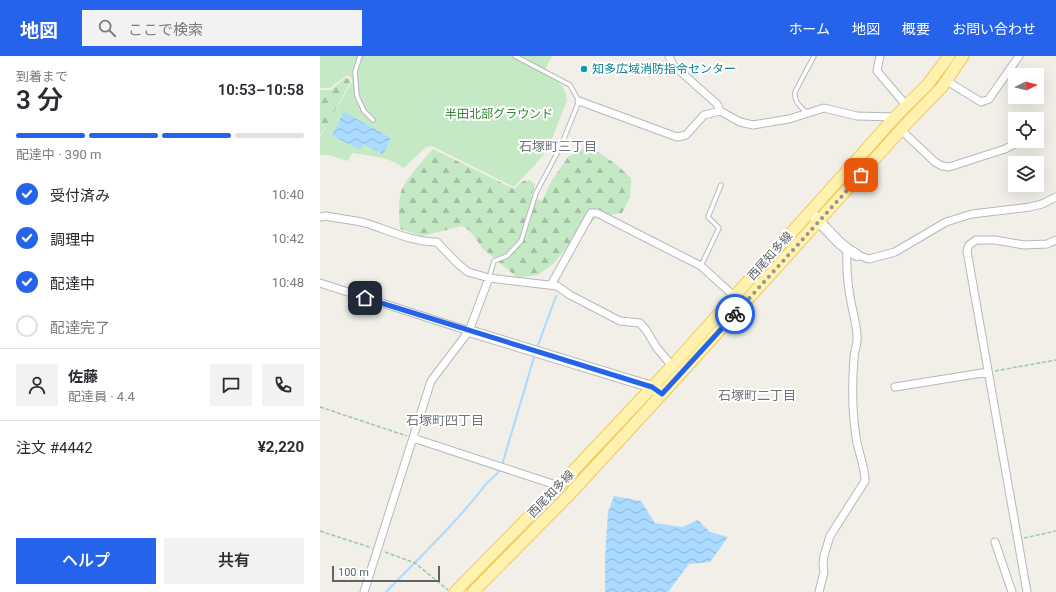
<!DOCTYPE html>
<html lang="ja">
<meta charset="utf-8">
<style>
body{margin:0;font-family:Roboto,"Noto Sans JP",sans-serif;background:#f2f2f3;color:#2b2b33;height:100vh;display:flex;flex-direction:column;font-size:15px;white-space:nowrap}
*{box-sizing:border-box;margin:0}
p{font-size:13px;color:#7c7c81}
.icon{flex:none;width:22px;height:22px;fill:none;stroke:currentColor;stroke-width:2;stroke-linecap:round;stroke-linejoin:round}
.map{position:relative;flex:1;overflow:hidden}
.panel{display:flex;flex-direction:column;background:#fff;width:320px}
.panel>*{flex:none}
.needle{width:26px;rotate:84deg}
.controls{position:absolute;left:688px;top:12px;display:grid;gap:8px}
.controls a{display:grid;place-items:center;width:36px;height:36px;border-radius:0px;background:#fff;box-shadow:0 4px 16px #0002;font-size:20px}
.scale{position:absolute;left:12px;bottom:10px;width:108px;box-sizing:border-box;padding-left:4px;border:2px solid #5f6368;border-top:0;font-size:11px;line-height:14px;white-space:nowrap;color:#5f6368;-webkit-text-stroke:3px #fff;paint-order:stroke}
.pin{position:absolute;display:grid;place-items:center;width:34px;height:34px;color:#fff;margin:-17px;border-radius:8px;box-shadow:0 2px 6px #0006}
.courier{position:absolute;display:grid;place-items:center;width:40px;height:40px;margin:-20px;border:3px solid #2563eb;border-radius:50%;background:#fff;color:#222;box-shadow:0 1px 5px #0007}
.headline em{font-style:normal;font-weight:600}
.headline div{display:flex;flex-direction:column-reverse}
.headline{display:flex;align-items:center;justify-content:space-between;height:68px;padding:0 16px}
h1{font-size:26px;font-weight:600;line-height:30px}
.bar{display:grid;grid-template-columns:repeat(4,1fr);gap:6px 4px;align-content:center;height:48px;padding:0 16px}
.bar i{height:5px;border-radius:3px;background:#e1e1e2}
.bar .on{background:#2563eb}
.bar p{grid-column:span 4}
.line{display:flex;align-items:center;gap:10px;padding:0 16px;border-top:1px solid #e1e1e2}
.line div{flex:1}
.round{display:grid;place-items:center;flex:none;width:42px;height:42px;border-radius:0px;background:#f2f2f3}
ol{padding:0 16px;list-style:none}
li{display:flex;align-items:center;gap:12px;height:44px}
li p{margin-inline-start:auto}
li .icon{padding:4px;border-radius:50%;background:#2563eb;color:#fff;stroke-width:4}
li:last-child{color:#7c7c81}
li i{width:22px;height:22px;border:2px solid #e1e1e2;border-radius:50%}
.primary-button{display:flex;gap:8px;margin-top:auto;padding:8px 16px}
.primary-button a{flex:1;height:46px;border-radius:0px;background:#2563eb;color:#fff;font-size:16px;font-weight:600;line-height:46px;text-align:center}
.primary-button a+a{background:#f2f2f3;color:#2b2b33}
header{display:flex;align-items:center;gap:24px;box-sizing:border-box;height:56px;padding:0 20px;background:#2563eb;color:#fff}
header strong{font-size:19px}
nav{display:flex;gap:22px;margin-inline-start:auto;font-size:14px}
.search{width:280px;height:36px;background:#f2f2f3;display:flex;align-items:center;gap:10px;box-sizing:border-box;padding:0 14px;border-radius:0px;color:#7c7c81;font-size:15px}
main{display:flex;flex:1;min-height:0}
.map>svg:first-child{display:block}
.green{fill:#c5e8c5}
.forest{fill:url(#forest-firs)}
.water{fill:url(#water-waves)}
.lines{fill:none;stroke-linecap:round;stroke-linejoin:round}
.stream{stroke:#aadaff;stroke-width:2}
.lane-casing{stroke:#b5b8bc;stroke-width:5.5}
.street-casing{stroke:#b5b8bc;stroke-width:9}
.secondary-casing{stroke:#b6babf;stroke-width:12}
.primary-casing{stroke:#f2c960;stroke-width:13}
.path{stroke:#9cc7a9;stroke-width:1.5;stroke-dasharray:4 2;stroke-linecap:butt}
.lane{stroke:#fff;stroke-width:3.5}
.street{stroke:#fff;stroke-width:7}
.secondary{stroke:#fff;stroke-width:10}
.primary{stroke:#fff2af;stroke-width:11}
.done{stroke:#929495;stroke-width:4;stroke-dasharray:0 7.2}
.route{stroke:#2563eb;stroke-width:5}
.culture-dot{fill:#0f9aa8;stroke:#fff;stroke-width:1.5}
.labels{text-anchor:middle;stroke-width:4;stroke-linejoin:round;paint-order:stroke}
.culture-label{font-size:12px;fill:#0d838f;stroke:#fff;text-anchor:start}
.park-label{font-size:12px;fill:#348238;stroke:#fff}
.street-label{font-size:12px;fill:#5f6368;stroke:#fff}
.neighbourhood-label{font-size:13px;fill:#70757a;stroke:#fff}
</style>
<header>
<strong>地図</strong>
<div class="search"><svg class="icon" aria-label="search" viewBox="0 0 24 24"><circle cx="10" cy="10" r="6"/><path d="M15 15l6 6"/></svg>ここで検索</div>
<nav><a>ホーム</a><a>地図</a><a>概要</a><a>お問い合わせ</a></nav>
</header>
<main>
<section class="panel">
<div class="headline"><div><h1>3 分</h1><p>到着まで</p></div><em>10:53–10:58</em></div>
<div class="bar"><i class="on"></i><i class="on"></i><i class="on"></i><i></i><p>配達中 · 390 m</p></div>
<ol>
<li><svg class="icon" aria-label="check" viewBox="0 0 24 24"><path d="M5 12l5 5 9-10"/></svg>受付済み<p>10:40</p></li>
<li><svg class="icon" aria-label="check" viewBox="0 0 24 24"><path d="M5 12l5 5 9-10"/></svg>調理中<p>10:42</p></li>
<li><svg class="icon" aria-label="check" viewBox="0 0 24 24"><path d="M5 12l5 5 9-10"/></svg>配達中<p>10:48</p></li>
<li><i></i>配達完了</li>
</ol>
<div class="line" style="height:72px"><a class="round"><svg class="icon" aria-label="person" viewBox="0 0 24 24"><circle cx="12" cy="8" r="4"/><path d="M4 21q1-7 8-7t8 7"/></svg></a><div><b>佐藤</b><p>配達員 · 4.4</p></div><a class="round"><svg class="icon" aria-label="chat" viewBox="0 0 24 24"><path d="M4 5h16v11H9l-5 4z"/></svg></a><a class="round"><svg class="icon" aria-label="phone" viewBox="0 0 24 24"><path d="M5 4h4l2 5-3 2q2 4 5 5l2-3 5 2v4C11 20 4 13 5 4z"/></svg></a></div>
<div class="line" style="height:52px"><div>注文 #4442</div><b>¥2,220</b></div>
<div class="primary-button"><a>ヘルプ</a><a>共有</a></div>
</section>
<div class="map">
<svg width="736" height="536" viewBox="0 0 736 536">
<defs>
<pattern id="forest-firs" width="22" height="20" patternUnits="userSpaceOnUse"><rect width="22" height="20" fill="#c5e8c5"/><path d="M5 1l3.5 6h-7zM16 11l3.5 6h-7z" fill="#a3c0a4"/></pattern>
<pattern id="water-waves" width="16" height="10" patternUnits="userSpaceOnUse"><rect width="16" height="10" fill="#aadaff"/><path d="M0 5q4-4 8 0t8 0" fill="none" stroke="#8eb4d2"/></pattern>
</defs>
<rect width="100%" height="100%" fill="#f1efe8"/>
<path class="green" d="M0,0h232l-9,17c13,7 23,12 24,27l-19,49 -15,18 -19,20 -82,-41 -6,1 -22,21c-17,-12 -32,-12 -52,-15l-4,8 -20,-6h-8v-18l32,-55 -1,-5 -5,-1 -16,12h-10z"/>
<path class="forest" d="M25,22l4,1 1,4 -23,42 -7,10v-45h11z
M269,90l28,19 14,13 -1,20 -8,15 -25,4 -26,25 -17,21 -16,12 -20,3 -35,-29 -13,-18 -8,-5 -40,10 -22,-7c-1,-12 -2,-25 1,-37 3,-11 24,-34 32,-43l81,40 9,-8 7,-1 5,5 -4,11 11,5 10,-21 17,-24z"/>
<path class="water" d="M24,56l47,26 -8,16 -20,-10 -3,6 -28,-15z
M294,440l27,5 14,22 27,4 16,-7 12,12 18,5 -18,25 -21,2 -21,28h-63v-34l3,-46z"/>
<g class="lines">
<path class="stream" d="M217,292l19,-52
M182,409l33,-111
M66,536c34,-35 70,-69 100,-108 4,-5 12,-9 14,-15"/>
<defs>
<path id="lane" d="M40,0l-5,16 2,24 7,15 9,9
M487,57c-7,-7 -13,-11 -12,-21l19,-36
M381,210l18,-38 -11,-11 13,-32
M169,222l5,-17 13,-5 14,-15 15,-48 25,-47 18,-45 -9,-16 -55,-29"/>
<path id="street" d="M349,0l4,9 44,39 3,7 20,11 13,3 36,-6 35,-11 33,8 38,1
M560,0l-3,15 29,34
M627,25l34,21 8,-3 30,-43
M259,45l98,36 9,-2 18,-20 16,-4
M581,74l34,32 7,4 7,1 56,-18 16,-8
M0,161l6,-1c14,3 29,4 43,8 23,8 44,18 68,18l20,21 11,9 21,6 68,8 13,9 50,26 20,2 6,7 11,18 15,18
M537,199l12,4 26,-7 51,-30 26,-8 58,-7 12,-3 14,-7
M0,227l149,48
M231,229l40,-72h6l104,53 33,30
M575,331l93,-15
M93,382l146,48
M675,486l17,50
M44,536l67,-211 38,-50 20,-53
M499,536l5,-20 -1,-8 1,-8 6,-20 35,-55c0,-15 -7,-29 -9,-44 -4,-26 -4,-53 -2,-79 0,-7 4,-14 3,-21 0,-10 -3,-20 -5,-30 -4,-19 -6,-38 -5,-57
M707,536l-60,-341 2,-6 7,-5h19l29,5 23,-1 9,-4"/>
<path id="secondary" d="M489,156c17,14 29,34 48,43
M149,275l183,56 6,4"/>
<path id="primary" d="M135,536l104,-106 113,-120 223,-249 33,-33 21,-28
M153,536l96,-97 93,-101 247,-273 33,-34 21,-31"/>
</defs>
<use href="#lane" class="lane-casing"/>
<use href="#street" class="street-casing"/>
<use href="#secondary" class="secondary-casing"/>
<use href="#primary" class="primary-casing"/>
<path class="path" d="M675,315l61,-11
M0,351l87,29
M0,475l52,17
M704,482l32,-7
M65,496l30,11 33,27"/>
<use href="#lane" class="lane"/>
<use href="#street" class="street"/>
<use href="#secondary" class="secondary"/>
<use href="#primary" class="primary"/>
</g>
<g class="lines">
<path class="done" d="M415,258l126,-139"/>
<path class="route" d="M45,242l287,89 10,7 73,-80"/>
</g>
<circle class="culture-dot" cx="264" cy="13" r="4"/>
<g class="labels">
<g class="culture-label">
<text x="272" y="17">知多広域消防指令センター</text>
</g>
<g class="park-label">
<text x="179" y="62">半田北部グラウンド</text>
</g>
<g class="street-label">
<text transform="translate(450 200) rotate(-48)" y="4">西尾知多線</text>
<text transform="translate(231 438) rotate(-46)" y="4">西尾知多線</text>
</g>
<g class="neighbourhood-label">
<text x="238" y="95">石塚町三丁目</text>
<text x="437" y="344">石塚町二丁目</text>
<text x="125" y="369">石塚町四丁目</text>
</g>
</g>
</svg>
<div class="controls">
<a><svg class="needle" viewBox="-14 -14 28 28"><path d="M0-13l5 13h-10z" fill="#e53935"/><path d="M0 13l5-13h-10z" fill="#7c7c81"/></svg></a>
<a><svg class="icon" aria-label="locate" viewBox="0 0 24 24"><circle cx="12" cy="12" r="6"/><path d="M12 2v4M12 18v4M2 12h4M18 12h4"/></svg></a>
<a><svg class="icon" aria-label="layers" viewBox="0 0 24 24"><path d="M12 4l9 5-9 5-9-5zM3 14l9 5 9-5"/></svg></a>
</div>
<div class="scale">100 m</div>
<div class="pin" style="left:541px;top:119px;background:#ea580c"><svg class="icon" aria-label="bag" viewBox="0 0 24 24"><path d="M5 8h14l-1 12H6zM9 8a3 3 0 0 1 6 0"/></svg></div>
<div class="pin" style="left:45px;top:242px;background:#1f2937"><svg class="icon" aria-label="home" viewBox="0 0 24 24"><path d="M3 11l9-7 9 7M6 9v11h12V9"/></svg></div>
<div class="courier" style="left:415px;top:258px"><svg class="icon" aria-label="bike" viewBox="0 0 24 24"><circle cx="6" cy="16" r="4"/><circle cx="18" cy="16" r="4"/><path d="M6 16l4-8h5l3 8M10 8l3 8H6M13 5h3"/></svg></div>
</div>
</main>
